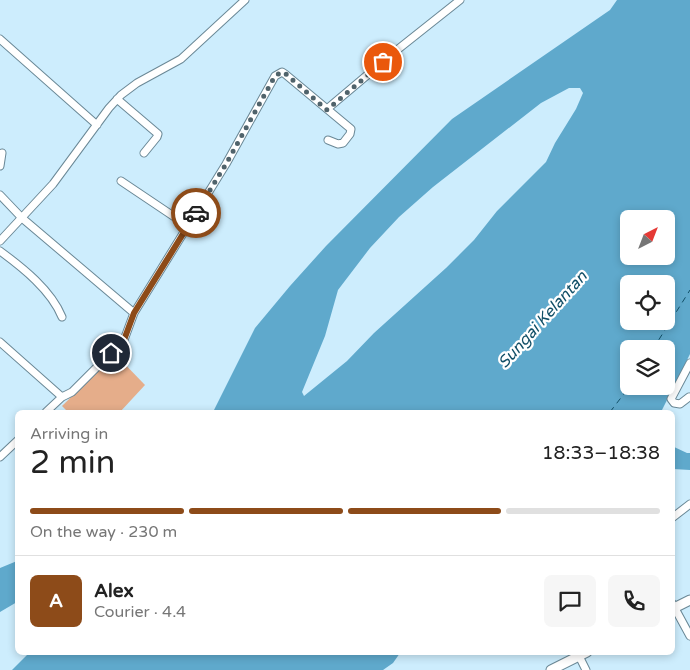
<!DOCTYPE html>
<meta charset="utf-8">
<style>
body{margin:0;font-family:"Varela Round",sans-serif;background:#f6f6f6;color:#222;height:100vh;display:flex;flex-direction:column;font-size:19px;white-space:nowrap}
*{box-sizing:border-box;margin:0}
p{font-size:16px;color:#767676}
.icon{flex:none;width:28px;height:28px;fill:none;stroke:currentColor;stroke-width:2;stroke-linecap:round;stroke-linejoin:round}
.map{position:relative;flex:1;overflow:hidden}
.drawer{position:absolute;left:15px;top:410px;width:660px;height:245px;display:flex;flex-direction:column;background:#fff;border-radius:8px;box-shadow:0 2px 8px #0003}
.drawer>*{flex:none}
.needle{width:32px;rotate:42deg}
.fabs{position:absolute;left:620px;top:210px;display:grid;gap:10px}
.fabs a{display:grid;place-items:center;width:55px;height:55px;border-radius:8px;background:#fff;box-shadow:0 2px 8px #0003;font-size:25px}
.pin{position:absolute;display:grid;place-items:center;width:42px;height:42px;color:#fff;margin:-21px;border:2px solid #fff;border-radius:50%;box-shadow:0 1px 5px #0007}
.courier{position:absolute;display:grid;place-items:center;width:50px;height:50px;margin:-25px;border:4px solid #8d4b19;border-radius:50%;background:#fff;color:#222;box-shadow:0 1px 6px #0007}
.headline em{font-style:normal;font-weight:600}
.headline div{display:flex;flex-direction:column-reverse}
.headline{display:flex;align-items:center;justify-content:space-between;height:85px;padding:0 15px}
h1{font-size:32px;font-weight:600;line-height:38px}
.bar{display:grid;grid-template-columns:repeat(4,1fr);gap:8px 5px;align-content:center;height:60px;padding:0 15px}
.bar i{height:6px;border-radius:4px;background:#e0e0e0}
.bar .on{background:#8d4b19}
.bar p{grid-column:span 4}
.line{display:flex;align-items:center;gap:12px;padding:0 15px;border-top:1px solid #e0e0e0}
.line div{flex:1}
.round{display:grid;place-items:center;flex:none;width:52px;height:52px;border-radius:8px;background:#f6f6f6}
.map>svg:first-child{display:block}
.green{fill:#e5ad8a}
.water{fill:#5fa9cc;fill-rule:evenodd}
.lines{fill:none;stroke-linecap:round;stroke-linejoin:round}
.ferry{stroke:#114f67;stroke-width:1;stroke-dasharray:6 5;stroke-linecap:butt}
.minor-casing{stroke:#6a8896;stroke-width:9}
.major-casing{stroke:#6a8896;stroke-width:11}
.minor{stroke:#fff;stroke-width:7}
.major{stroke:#fff;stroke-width:9}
.done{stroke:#50636b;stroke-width:5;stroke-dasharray:0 9}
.route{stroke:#8d4b19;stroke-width:6}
.labels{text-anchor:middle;stroke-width:4.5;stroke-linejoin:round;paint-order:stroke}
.water-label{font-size:16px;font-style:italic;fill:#114f67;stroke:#fff}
</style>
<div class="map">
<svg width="690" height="670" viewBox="0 0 690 670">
<rect width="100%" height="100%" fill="#cdedfd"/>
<path class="green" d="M115,354l30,31 -25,27h-52l-6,-6z"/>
<path class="water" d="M617,0h73v354l-29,58h-448l42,-84 35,-42 36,-40 126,-127 158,-109zM569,88h11l3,5 -7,16 -21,34 -9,19 -49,49 -23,29 -28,28 -72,65 -27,28 -43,35 -2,-4 23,-56 13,-46 32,-42 29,-31 34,-30 108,-84zM629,219h37v37h-37zM629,284h37v37h-37zM629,349h37v37h-37z
M672,446l15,7h3v17l-17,-1z
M17,561v41l-17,10v-44z
M29,653v-1l371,1 -7,10 -10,7h-371z"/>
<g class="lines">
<path class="ferry" d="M653,349l37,-59
M610,412l20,-26
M398,652l1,1"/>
<defs>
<path id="minor" d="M0,39l97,86
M117,99l41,35 -1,3 -13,16
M327,109l70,-59 63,-50
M0,166l2,-13
M121,181l67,45
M0,195l22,23 112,95
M0,241l53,-57 56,-76 12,-13 16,-12 44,-24 64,-59
M0,251c23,17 51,39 62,66
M0,342l62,55
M689,397l-9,7 -6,-1 -3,-4 19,-36
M46,412l16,-15 10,-5 52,-52 10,-27 92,-149 49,-88 7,-4 3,2 66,55 -1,5 -7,9 -5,1 -10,-4
M0,457l18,-17
M672,518l18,-14
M672,603l18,33
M577,652l9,18"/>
<path id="major" d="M672,609l18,-9
M551,670l36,-18"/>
</defs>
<use href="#minor" class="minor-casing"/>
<use href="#major" class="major-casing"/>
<use href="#minor" class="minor"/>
<use href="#major" class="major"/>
</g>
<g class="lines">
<path class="done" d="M196,213l30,-49 49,-88 7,-4 4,2 41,36 56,-48"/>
<path class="route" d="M111,353l13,-13 10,-27 62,-100"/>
</g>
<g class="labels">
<g class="water-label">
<text transform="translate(542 319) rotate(-48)" y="6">Sungai Kelantan</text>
</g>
</g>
</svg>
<div class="fabs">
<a><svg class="needle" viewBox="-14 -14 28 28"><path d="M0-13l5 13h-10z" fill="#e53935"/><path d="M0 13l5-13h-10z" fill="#767676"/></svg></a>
<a><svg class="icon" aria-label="locate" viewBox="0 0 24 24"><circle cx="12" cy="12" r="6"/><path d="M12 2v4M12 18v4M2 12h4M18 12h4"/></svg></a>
<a><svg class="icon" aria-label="layers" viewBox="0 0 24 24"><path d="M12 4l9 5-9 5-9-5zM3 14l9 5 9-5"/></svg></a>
</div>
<div class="pin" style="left:383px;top:62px;background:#ea580c"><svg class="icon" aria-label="bag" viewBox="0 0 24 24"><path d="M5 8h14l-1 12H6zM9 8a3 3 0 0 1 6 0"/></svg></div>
<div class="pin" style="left:111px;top:353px;background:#1f2937"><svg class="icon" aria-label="home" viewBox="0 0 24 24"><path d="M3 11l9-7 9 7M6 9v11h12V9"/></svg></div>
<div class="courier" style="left:196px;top:213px"><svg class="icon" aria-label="car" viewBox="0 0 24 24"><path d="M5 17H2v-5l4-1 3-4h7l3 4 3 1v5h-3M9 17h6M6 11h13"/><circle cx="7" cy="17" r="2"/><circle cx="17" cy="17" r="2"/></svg></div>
<section class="drawer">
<div class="headline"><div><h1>2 min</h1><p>Arriving in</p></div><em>18:33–18:38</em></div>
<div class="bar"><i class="on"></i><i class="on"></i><i class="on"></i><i></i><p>On the way · 230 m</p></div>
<div class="line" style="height:90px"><b class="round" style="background:#8d4b19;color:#fff">A</b><div><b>Alex</b><p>Courier · 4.4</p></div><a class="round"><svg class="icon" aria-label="chat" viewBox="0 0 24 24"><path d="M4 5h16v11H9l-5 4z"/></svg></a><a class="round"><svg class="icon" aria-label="phone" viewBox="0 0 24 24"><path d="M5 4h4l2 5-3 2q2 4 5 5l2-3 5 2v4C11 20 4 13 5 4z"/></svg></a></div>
</section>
</div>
